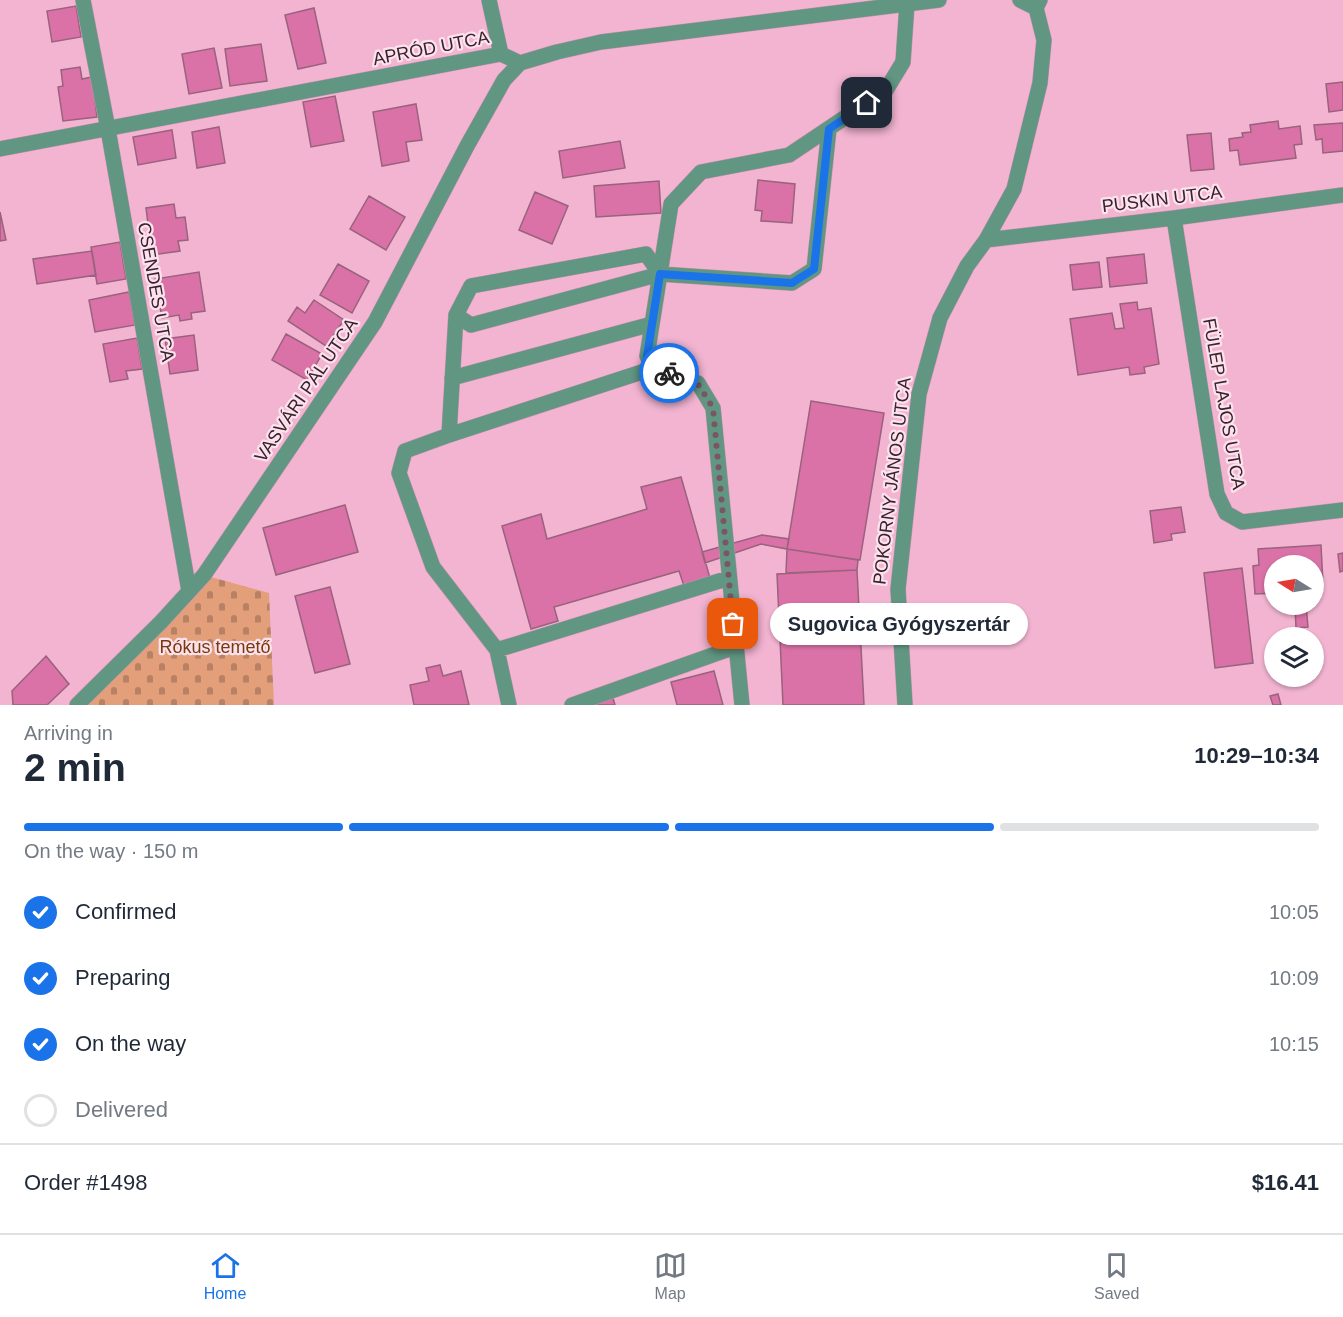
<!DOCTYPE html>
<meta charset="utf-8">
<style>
body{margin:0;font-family:Arial,sans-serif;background:#f2f2f3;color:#1f2937;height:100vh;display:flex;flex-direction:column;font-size:22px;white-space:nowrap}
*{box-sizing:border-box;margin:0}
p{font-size:20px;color:#747a83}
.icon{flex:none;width:33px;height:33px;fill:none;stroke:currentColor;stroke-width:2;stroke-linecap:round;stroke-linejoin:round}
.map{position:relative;height:705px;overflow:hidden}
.panel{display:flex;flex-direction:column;background:#fff;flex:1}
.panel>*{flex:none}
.needle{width:39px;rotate:281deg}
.buttons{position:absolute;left:1264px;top:555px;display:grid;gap:12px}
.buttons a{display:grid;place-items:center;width:60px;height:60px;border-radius:50%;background:#fff;box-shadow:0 2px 4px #0004;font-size:30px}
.pin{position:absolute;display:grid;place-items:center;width:51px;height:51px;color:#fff;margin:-26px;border-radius:12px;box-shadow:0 3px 9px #0006}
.courier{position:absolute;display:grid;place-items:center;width:60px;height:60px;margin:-30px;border:4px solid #1a73e8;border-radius:50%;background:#fff;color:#222;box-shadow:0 2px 8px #0007}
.bubble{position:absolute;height:42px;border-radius:21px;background:#fff;box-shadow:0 2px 4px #0004;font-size:20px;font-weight:800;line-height:42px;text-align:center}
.summary em{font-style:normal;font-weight:800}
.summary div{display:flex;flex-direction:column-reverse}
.summary{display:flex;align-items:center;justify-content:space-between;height:102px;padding:0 24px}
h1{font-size:39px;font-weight:800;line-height:45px}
.bar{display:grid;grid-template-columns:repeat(4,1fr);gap:9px 6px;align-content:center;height:72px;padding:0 24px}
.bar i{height:8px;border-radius:4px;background:#e0e1e3}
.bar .current{background:#1a73e8}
.bar p{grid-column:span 4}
.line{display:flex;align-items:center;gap:15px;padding:0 24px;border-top:2px solid #e0e1e3}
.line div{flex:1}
ol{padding:0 24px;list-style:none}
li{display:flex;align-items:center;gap:18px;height:66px}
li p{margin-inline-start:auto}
li .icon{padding:6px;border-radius:50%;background:#1a73e8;color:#fff;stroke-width:4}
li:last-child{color:#747a83}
li i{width:33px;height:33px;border:3px solid #e0e1e3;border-radius:50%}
.tab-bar{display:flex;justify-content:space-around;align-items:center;height:84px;border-top:2px solid #e0e1e3;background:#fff;font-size:16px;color:#747a83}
.tab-bar a{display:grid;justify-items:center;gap:3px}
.tab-bar .current{color:#1a73e8}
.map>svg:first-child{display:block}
.cemetery{fill:url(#cemetery-stones)}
.building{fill:#da72a7;stroke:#99627d;stroke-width:1.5}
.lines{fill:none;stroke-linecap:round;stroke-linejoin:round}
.minor-casing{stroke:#c994ad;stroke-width:16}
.minor{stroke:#619683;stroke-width:15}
.done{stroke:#7a5566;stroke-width:6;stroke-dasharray:0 10.8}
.route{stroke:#1a73e8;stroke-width:8}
.labels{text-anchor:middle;stroke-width:4.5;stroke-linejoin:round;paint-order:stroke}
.street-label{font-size:18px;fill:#39222d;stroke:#fce2ed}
.park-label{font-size:18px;fill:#79390d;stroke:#fce2ed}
</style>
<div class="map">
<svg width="1343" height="705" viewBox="0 0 1343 705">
<defs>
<pattern id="cemetery-stones" width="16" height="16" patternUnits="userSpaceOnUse" patternTransform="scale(1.5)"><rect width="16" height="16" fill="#e29f7a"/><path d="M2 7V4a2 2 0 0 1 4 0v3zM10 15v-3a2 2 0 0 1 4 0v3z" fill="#b88164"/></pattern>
</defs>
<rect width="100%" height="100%" fill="#f2b4d1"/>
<path class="cemetery" d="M204,575l65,18 5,112h-197z"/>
<path class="building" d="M76,6l5,31 -29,5 -5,-31z
M314,8l12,55 -28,6 -13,-54z
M261,44l6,37 -37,5 -5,-37z
M214,48l8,40 -33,6 -7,-40z
M80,67l2,12 10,-2 5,40 -34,4 -5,-34 5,-1 -2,-16z
M1343,82v28l-14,2 -3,-28z
M335,96l9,45 -33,6 -8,-45z
M416,104l6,36 -16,2 3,19 -27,5 -9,-54z
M1278,121l1,8 21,-3 2,18 -8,1 2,13 -56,7 -2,-15 -8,1 -1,-12 14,-2 -1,-4 9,-1 -1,-7z
M1343,123v28l-20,2 -1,-14 -6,1 -2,-15z
M219,127l6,36 -28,5 -5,-36z
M172,130l4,28 -38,7 -5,-28z
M1211,133l3,36 -23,2 -4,-36z
M620,141l5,27 -62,10 -4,-27z
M758,180l37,4 -3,39 -31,-2 1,-10 -7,-1z
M659,181l2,32 -65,4 -2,-31z
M535,192l33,14 -16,38 -33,-14z
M369,196l36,21 -19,33 -36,-21z
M174,204l2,14 9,-1 3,23 -10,1 2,10 -28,4 -6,-47z
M0,212l6,28 -6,1z
M120,242l6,37 -29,5 -6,-37z
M92,251l4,24 -59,9 -4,-25z
M1144,254l3,29 -37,4 -3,-29z
M1099,262l3,25 -29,3 -3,-25z
M338,264l31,17 -17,32 -32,-18z
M199,272l6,39 -14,2 1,6 -12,2 -1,-6 -17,3 -7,-39z
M129,292l6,33 -40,7 -6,-32z
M314,300l30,20 -18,26 -38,-25 9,-14 8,6z
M1137,302l1,8 13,-2 8,56 -15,3 1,6 -15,2 -1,-8 -51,8 -8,-56 42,-6 3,16 9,-1 -4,-24z
M286,334l36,20 -15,26 -35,-20z
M194,335l4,35 -28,4 -5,-35z
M137,338l5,31 -16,2 2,8 -18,3 -7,-38z
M811,401l73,12 -24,147 -73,-11z
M681,477l29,101 -26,8 -5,-15 -125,36 4,14 -27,8 -29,-103 39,-12 6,25 100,-30 -6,-22z
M345,505l13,47 -82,23 -13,-47z
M1181,507l4,25 -14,2 1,6 -18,3 -4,-32z
M762,535l27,4 -2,10 -26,-5 -56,19 -3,-11z
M1321,545l2,39h-9v-18h-39v27l-20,1 -2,-28 6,-1 -1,-16z
M787,549l71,11 -1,10 -71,3z
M1343,553v18l-3,1 -2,-18z
M1242,568l11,95 -38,5 -11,-95z
M857,570l7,135h-81l-6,-131z
M330,587l20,77 -35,9 -20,-77z
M1281,604h25l2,23 -12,1 -1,-21 -14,1z
M46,656l23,28 -22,21h-34l-1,-14z
M440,665l3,11 18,-5 8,34h-55l-4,-20 19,-4 -3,-13z
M714,671l9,34h-46l-6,-23z
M1278,694l3,11h-8l-3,-9z
M613,698l2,7h-27z"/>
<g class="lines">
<defs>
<path id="minor" d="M83,0l25,129 81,462
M489,0l12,54
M1020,0l16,8
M0,149l501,-95 19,9 37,-11 44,-10 338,-42
M1174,218l43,276 9,19 16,9 101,-12
M986,240l188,-22 169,-23
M456,315l15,10 189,-51 132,9 22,-14 15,-140
M452,378l200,-54
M449,435l205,-67
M497,650l-64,-83 -34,-94 6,-22 44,-16 7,-120 15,-29 175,-32 14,20
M77,705l84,-83 43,-47 171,-253 92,-176 37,-66 16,-17
M509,705l-12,-55 232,-72
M572,705l163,-58
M742,705l-29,-297 -15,-25 -44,-15 -7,-12 24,-152 30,-32 88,-17 97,-65 17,-28 4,-58
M905,705l-7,-116 21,-195 21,-76 27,-52 19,-26 28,-51 26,-106 4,-43 -8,-32 4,-8"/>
</defs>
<use href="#minor" class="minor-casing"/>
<use href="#minor" class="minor"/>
</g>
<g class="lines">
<path class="done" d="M669,373l29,11 15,24 20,216"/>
<path class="route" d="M669,373l-15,-5 -7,-12 13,-82 132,9 22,-14 15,-140 38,-26"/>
</g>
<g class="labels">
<g class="street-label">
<text transform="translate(431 48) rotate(-11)" y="6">APRÓD UTCA</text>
<text transform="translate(1162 199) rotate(-7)" y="6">PUSKIN UTCA</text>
<text transform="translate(156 292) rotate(80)" y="6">CSENDES UTCA</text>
<text transform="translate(306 390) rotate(-56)" y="6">VASVÁRI PÁL UTCA</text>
<text transform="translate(1224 404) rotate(80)" y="6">FÜLEP LAJOS UTCA</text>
<text transform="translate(892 481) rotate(-83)" y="6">POKORNY JÁNOS UTCA</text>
</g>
<g class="park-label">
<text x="215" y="653">Rókus temető</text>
</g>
</g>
</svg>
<div class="buttons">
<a><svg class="needle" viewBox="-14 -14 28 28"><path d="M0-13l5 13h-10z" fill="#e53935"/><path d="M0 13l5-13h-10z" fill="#747a83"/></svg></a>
<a><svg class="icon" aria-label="layers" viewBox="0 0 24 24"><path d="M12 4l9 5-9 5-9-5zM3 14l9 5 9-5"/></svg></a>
</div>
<div class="pin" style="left:733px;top:624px;background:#ea580c"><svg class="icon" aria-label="bag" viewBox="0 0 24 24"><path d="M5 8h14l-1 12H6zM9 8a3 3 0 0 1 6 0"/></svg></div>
<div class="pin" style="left:867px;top:103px;background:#1f2937"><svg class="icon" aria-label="home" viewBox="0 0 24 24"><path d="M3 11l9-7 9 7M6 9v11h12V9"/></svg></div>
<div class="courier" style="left:669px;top:373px"><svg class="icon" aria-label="bike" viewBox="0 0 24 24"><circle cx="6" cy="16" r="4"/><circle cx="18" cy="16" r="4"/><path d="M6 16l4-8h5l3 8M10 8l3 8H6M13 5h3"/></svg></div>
<div class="bubble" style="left:770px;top:603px;width:258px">Sugovica Gyógyszertár</div>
</div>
<section class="panel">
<div class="summary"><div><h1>2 min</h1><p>Arriving in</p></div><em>10:29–10:34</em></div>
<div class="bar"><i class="current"></i><i class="current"></i><i class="current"></i><i></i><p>On the way · 150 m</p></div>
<ol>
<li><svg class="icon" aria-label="check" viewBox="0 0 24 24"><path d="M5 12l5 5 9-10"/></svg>Confirmed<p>10:05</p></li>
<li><svg class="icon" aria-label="check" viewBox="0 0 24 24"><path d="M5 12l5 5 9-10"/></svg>Preparing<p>10:09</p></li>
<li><svg class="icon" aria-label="check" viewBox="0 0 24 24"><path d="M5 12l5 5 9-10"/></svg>On the way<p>10:15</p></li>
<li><i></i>Delivered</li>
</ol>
<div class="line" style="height:78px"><div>Order #1498</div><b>$16.41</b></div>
</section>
<nav class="tab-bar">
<a class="current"><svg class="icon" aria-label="home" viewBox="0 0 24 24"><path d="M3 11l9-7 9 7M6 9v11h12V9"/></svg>Home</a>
<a><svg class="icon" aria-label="map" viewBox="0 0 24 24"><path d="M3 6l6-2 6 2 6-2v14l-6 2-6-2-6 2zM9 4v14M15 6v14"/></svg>Map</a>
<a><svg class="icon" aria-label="saved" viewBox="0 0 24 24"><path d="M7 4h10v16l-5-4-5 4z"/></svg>Saved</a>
</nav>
